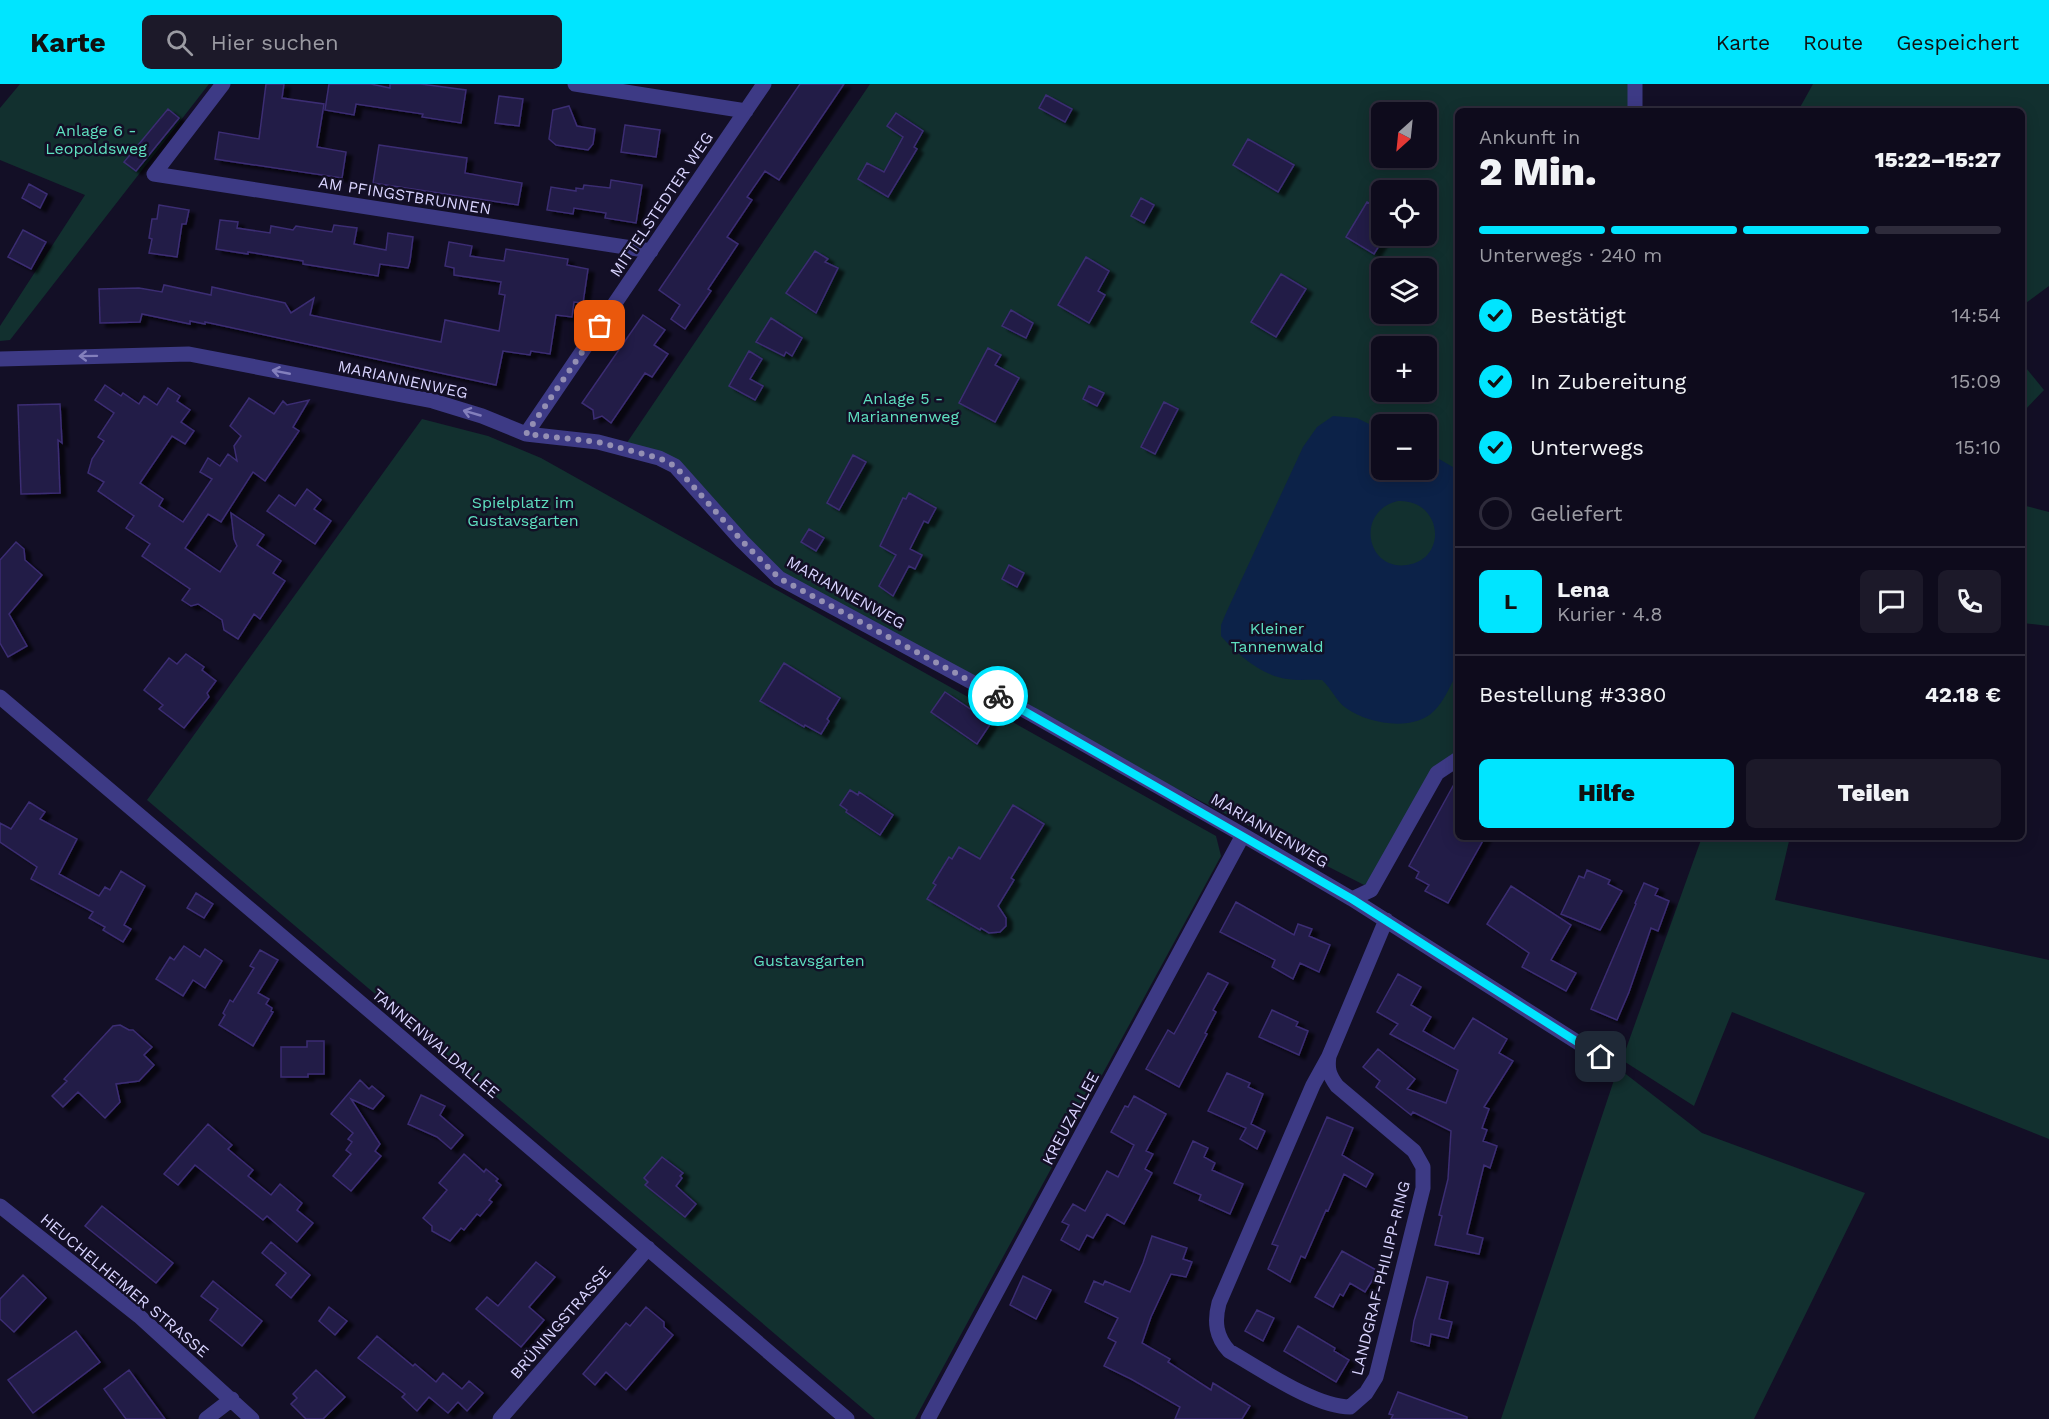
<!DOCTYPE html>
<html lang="de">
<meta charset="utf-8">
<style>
body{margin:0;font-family:"Work Sans",sans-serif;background:#1c1929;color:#f1f3f6;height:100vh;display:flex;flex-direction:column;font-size:22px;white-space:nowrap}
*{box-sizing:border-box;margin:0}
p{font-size:20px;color:#9b9ba3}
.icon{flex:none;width:33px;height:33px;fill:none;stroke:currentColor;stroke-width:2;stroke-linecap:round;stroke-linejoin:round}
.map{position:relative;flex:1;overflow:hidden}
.side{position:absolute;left:1455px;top:24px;width:570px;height:732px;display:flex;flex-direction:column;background:#0e0b1c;border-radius:9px;box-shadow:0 3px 15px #0003,0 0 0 2px #2e2b3b}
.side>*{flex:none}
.needle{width:39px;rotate:207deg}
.tools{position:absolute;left:1371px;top:18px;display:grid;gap:12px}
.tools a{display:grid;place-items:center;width:66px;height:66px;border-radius:9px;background:#0e0b1c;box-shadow:0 3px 15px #0003,0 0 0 2px #2e2b3b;font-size:30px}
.pin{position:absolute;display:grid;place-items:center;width:51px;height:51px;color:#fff;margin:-26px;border-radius:12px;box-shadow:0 3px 9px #0006}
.courier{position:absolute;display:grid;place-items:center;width:60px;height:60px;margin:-30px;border:4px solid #00e5ff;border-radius:50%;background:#fff;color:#222;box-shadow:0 2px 8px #0007}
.overview em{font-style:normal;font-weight:800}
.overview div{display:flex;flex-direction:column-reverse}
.overview{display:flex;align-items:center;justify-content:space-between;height:102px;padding:0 24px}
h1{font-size:39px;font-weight:800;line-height:45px}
.bar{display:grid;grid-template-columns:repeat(4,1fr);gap:9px 6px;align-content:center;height:72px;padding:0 24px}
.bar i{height:8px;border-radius:4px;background:#2e2b3b}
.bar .selected{background:#00e5ff}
.bar p{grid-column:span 4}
.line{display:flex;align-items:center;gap:15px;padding:0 24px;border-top:2px solid #2e2b3b}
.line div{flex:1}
.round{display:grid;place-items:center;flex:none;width:63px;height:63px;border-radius:9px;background:#1c1929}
ol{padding:0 24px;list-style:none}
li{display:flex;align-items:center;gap:18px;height:66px}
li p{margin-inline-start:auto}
li .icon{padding:6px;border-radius:50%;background:#00e5ff;color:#111;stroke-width:4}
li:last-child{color:#9b9ba3}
li i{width:33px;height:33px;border:3px solid #2e2b3b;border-radius:50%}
.action{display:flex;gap:12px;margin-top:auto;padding:12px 24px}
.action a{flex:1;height:69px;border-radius:9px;background:#00e5ff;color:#111;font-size:24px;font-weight:800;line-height:69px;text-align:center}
.action a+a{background:#1c1929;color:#f1f3f6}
header{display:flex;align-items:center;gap:36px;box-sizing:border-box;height:84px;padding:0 30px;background:#00e5ff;color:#111}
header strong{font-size:28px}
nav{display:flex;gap:33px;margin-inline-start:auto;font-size:21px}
.search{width:420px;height:54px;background:#1c1929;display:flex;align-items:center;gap:15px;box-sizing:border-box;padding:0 21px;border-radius:9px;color:#9b9ba3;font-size:22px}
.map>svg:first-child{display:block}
.green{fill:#12302f;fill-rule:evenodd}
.water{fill:#0c2248;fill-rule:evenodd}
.building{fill:#241b47;stroke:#3b2d73;stroke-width:1.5;filter:url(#shadow)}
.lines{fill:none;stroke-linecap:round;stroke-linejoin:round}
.street{stroke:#3d3a85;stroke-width:15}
.oneway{stroke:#837fbc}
.done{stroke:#948fb3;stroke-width:6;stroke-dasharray:0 10.8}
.route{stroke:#00e5ff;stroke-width:8}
.labels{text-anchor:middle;stroke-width:5;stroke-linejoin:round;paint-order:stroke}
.park-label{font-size:16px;fill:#5fe0c0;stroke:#130f26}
.street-label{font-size:16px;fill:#d9d4ff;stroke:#130f26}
</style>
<header>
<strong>Karte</strong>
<div class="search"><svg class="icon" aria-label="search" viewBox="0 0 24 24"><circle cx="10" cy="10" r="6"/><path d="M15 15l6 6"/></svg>Hier suchen</div>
<nav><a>Karte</a><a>Route</a><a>Gespeichert</a></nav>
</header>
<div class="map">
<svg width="2049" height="1335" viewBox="0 0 2049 1335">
<defs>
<filter id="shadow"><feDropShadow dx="6" dy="4" stdDeviation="1.5" flood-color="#0009"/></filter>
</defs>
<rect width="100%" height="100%" fill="#130f26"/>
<path class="green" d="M20,0h189l-199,256 -10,1v-15l85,-131 -85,-35v-52z
M870,0h763l-1,27h-174v642l-90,134 -335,-172 -254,-137 -104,-112 -51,-19zM1382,28h44v46h-44zM1382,106h44v46h-44zM1382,184h44v46h-44zM1382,262h44v46h-44zM1382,340h44v46h-44z
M1813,0h236v202l-27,20v-195h-224z
M2022,279l22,27 -22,23z
M422,335l66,17 53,22 675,378 5,20 -306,563h-40l-728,-619z
M2022,421l27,7v114l-27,-3z
M1702,753h88l-15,63 274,60v179l-317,-127 -38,94 -72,-46z
M1618,984l84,65 163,60 -111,226h-253z"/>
<path class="water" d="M1333,332l24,2 24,12 1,40h44l1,-18 31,18v201c-7,13 -13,29 -24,40 -21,21 -66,13 -88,-3 -10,-7 -14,-19 -24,-28 -11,-1 -23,1 -34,-1 -26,-3 -50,-24 -67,-43v-11l5,-12 77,-166 14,-20zM1398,417c44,-2 51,58 9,64 -41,6 -52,-54 -9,-64z"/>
<path class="building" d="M266,0h18l-2,14 42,6 -7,43 29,5 -4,26 -127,-19 4,-27 40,7z
M329,0h42l19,4v-4h31l45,6 -5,33 -39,-6 1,-3 -67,-10 -2,11 -29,-5z
M800,0h44l-65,96 -14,-9 -18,26 5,3 -25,37 11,7 -30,45 3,2 -26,38 -14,-10 9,-14 -21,-15z
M1046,11l26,14 -7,13 -26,-14z
M499,12l24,3 -4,27 -24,-3z
M569,22l8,20 18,3 -2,15 -5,6 -32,-5 -7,-6 4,-29z
M168,25l11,9 -43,53 -12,-9z
M896,29l27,18 -9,16 3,2 -29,48 -30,-18 9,-16 17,9 19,-35 -16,-11z
M625,41l35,5 -4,27 -35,-5z
M1248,55l46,26 -16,27 -45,-27z
M379,61l88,13 -2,15 57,10 -4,22 -145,-22z
M611,96l31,5 -6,38 -31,-5 1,-5 -32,-5 -1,6 -26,-4 4,-23 25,4v-3l7,1 1,-4 26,3z
M29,100l18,10 -7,14 -18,-10z
M1141,114l13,7 -10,18 -13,-7z
M1367,118l15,8v31l-8,13 -28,-17z
M159,121l30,5 -3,14h-4l-5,33 -28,-4 3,-14 -3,-1 3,-19h5z
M220,136l18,2 -1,6 33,5 1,-7 22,4 3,-4 36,6 2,-7 23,3 -3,16 32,6 2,-17 25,4 -3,24 -2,7 -28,-4 -2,12 -75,-12v-3l-55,-9v2l-32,-5z
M23,146l23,12 -15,27 -23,-12z
M449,158l23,4 -2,10 34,5 2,-12 62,10 -1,6 21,4 -5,34 -9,-1 -2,15 -16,-2 -6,39 -19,-3 -1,4 -27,-4 -7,34 -291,-63v2l-15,-3v3l-48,-10 -2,8 -40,1 -1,-34 40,-1 23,4 2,-7 47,10 1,-8 73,16 6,10 23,-15 -4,17 131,27 4,-22 54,11 6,-36 -6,-1 2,-12 -47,-7v-7l-9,-2z
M815,167l13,8 -3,3 13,6 -22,45 -30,-20z
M1086,173l23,14 -11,20 7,4 -16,28 -31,-18z
M1281,190l25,15 -30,48 -25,-15z
M1011,226l22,13 -7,15 -24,-12z
M643,231l22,15 -11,15 14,9 -16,23 -7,-4 -34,50 -9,-7 -8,3 -1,-9 -11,-7z
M771,234l31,20 -10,18 -6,-4 -2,4 -28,-14z
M988,264l13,7 -6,10 24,13 -24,44 -36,-19z
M749,267l13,8 -12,20 13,7 -8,14 -26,-14z
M105,301l16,11 2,-3 16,11 5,-8 13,9 11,-17 12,8 -3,5 13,9 -9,12 13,9 -9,13 -13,-8 -32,47 23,16 -4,7 24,16 29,-43 -12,-7 8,-14 12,8 8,-12 9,7 -3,-15 7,-10 -11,-10 19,-28 25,16 9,-13 4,4 22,-5 -16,27 6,4 -34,50 -12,-9 -32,50 -13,-8 -23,34 35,24 17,-26 -3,-7 -3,-26 33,22 -7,10 24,16 -8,12 12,8 -25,38 -6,-5 -16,25 -14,-9 -2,-10 -24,-16 -7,2 -9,-6 8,-11 -48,-33 8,-12 -24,-16 8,-12 -36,-25 6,-9 -16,-9 4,-14 12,-18 -6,-4 16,-24 -19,-13z
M1089,302l15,7 -7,13 -14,-7z
M1164,318l14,7 -23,45 -14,-7z
M60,320l2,39 -4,-3 2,53 -39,1 -3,-89z
M853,371l13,7 -27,48 -12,-7z
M307,405l14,11 -7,9 17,12 -16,23 -48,-33 12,-16 16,11z
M909,409l27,15 -8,15 -4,-2 -14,28 12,6 -7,14 -6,-3 -16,30 -14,-10 17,-31 -16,-9 23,-48 3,1z
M809,445l15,9 -8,13 -15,-9z
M16,458l8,7 1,11 17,15 -33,39 18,32 -19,11 -8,-14v-83z
M1009,481l15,8 -7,14 -15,-8z
M186,570l18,13 -2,3 14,11 -9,12 2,4 -25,31 -25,-19 4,-4 -19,-15 25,-32 8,6z
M784,579l56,35 -13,21 2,2 -8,13 -16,-9 -1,2 -44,-26z
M945,608l46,31 -14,21 -46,-32z
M1458,693v60h27l-37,66 -23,-12 4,-6 -13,-7 3,-6 -10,-6z
M850,706l8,5 1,-3 34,23 -13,20 -34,-23 1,-2 -7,-5z
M29,718l16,10 -5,7 37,20 -18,35 40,22 6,-9 5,3 11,-19 24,15 -21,39 7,4 -8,13 -20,-12 2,-3 -16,-9 4,-6 -62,-33 6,-12 -37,-25v-19l11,6z
M1013,721l31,19 -33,54 3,2 -16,26 8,12v8l-6,6 -11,1 -8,-5 -1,2 -53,-31 9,-14 -3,-2 16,-26 3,2 7,-12 21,12z
M1587,786l23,10 -2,4 14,7 -22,39 -39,-16 18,-38 5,2z
M1644,799l14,6 -3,6 14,6 -11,30 -7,-3 -22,64 -12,28 -26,-11 45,-105 -1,-1z
M1511,802l60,39 -20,35 25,13 -10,18 -44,-24 7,-14 -42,-29z
M196,809l17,11 -9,14 -17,-10z
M1236,818l58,33 4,-11 14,5 -3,7 21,9 -11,27 -19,-9 -7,16 -21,-12 3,-7 -55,-28z
M184,862l16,11 5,-8 17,12 -17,27 -12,-8 -10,16 -27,-17 14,-22 4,3z
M260,866l18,10 -20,33 11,6 -3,5 6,4 -1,3 2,1 -20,34 -34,-21 6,-10 -2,-2 7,-13 3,2 21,-34 -4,-2z
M1208,889l20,10 -15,27 3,2 -11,21 2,1 -28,53 -33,-18 22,-39 6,4z
M1398,890l23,13 -10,18 20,12 -8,14 31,18 19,-31 34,21 -8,14 14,8 -29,46 5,2 -7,19 5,2 -4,11 14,5 -7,22 -6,-3 -17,69 16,4 -4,16 -44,-9 7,-29 -3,-1 9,-36 3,-48 -38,-19 -2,3 -35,-28 4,-6 -17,-14 15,-18 37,30 -8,10 39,14 12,-33 -68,-36 8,-10 -21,-12z
M1272,926l26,12 -2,4 12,5 -9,24 -40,-18z
M120,941l9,5h4l19,17 -8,8 10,10 -15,16 -23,3 4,18 -15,16 -27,-26 -15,15 -11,-11 15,-15 -3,-2 49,-53z
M307,957h17v33h-16v3h-27v-30h26z
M1227,989l23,10 -2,4 15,7 -12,30 14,7 -8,18 -17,-10 6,-11 -38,-17z
M360,996l9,9 3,-3 12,10 -11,13 -22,-10 29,45 -5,7 6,5 -30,35 -18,-15 18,-22 -5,-4 6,-8 -4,-3 5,-6 -22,-19z
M421,1011l24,11 -5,9 23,20 -12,14 -14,-12 -29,-13z
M1134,1012l32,18 -20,37 7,3 -8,15 7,4 -28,51 -17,-10 -14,24 -6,-3 -8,15 -18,-10 8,-15 -7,-3 11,-18 12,7 22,-40 11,6 16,-32 -23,-13 14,-26 3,1z
M1327,1033l26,11 -11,27 31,19 -7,13 -22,-13 -16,37 -2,-1 -21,48 -4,-2 -11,26 -22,-13 10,-23 -6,-2z
M208,1040l24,21 -4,4 25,21 -5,6 23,19 9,-11 22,19 -5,7 16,13 -16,19 -30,-26 -4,4 -68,-55 -17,20 -14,-11z
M1193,1057l15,7 -4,9 11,6 -3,7 31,14 -13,30 -31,-14 2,-5 -27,-12z
M464,1070l20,18 2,-3 12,10 -2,2 5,4 -12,15 3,2 -12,14 -3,-2 -13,16 -3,-2 -11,13 -18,-10v-5l-9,-8 24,-28 -8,-7z
M662,1073l21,16 -3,3 2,2 -6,8 20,18 -11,13 -40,-32 3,-3 -4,-4z
M102,1122l71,57 -17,20 -71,-57z
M1152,1152l35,12 -4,11 9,3 -6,15 -15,-3 -20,43 -9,26 28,16 -2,3 43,28 2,-7 37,23 -8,13h-67l5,-12 -49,-28 -27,-13 12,-24 -8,-4 10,-20 -33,-16 9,-21 9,4 2,-4 25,11 13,-29z
M271,1158l39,33 -19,23 -15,-13 10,-12 -24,-20z
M1342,1167l36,20 -13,21 -15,-9 -7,13 -3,-2 -7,13 -18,-10z
M536,1178l19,15 -26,30 15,13 -23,27 -45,-38 11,-12 11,9z
M23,1191l23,23 -32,34 -14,-13v-20z
M1023,1192l28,14 -15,29 -26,-14z
M1427,1193l21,5 -9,37 13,3 -4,16 -17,-4 -2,12 -18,-5 3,-20z
M213,1197l49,40 -20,25 -32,-26 8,-11 -17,-13z
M329,1223l18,14 -12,14 -16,-14z
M646,1223l18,15v5l9,8 -47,55 -20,-18 -11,13 -12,-11 43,-51 4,3z
M1257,1226l17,8 -11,23 -18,-10z
M1298,1242l37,22 -1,3 15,9 -13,22 -52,-31z
M76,1247l24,31 -67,51 -25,-33z
M377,1252l36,30 2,-2 21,18 7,-9 19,16 7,-8 14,12 -16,18 -9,-9 -10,11 -19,-16 -12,14 -15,-14 3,-3 -47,-36z
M129,1286l16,22 20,27h-39l-22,-30z
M316,1286l29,27 -22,22h-17l-15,-15 6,-6 -4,-4z
M1398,1308l69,25v2h-76l2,-4 -4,-1z"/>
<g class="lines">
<path class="street" d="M223,0l-69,90 497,77
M575,0l171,27
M1635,27v-27
M0,275l189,-5 244,47 49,15 44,18 72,8 61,16 16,8 67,75 37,37 254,137 210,120 109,64 266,169
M526,350l238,-350
M0,613l383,325 464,397
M1352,815l19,-9 66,-117 21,-14
M1329,972c-2,13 0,19 8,30l77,65 9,16v21l-47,189 -10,16 -16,14c-35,0 -89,-38 -121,-56 -13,-14 -15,-29 -10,-48l94,-218z
M1329,972l57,-136
M0,1122l139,110 113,103
M206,1335l26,-20
M500,1335l148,-171
M928,1335l315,-584"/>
</g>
<defs><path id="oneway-shaft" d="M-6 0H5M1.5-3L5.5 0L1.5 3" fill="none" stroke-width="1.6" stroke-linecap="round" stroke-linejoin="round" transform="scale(1.5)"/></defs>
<g class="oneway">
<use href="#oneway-shaft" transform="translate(88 272) rotate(179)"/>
<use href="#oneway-shaft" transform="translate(281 288) rotate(-169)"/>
<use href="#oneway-shaft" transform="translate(472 329) rotate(-164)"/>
</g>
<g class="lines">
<path class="done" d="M600,242l-74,108 72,8 61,16 16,8 67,75 37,37 219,118"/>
<path class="route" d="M998,612l354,203 249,158"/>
</g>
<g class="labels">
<g class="park-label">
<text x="96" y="52">Anlage 6 -<tspan x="96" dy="18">Leopoldsweg</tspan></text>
<text x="903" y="320">Anlage 5 -<tspan x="903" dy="18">Mariannenweg</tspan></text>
<text x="523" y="424">Spielplatz im<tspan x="523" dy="18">Gustavsgarten</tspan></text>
<text x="1277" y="550">Kleiner<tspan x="1277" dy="18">Tannenwald</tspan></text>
<text x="809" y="882">Gustavsgarten</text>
</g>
<g class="street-label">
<text transform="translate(405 111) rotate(9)" y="6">AM PFINGSTBRUNNEN</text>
<text transform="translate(661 120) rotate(-56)" y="6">MITTELSTEDTER WEG</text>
<text transform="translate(403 295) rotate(12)" y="6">MARIANNENWEG</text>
<text transform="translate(846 508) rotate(29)" y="6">MARIANNENWEG</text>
<text transform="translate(1270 746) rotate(30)" y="6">MARIANNENWEG</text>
<text transform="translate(436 959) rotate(40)" y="6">TANNENWALDALLEE</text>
<text transform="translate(1070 1034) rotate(-62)" y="6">KREUZALLEE</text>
<text transform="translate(1380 1194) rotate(-76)" y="6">LANDGRAF-PHILIPP-RING</text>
<text transform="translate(125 1201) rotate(40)" y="6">HEUCHELHEIMER STRASSE</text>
<text transform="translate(560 1238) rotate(-49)" y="6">BRÜNINGSTRASSE</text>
</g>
</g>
</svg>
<div class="tools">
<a><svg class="needle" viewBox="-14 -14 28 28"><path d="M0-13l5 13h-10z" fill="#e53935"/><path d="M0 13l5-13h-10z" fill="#9b9ba3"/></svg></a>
<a><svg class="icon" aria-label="locate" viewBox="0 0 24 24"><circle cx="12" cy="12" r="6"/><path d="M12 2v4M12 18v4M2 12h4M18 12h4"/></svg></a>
<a><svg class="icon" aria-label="layers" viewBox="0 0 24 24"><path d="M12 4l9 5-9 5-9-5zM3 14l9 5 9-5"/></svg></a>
<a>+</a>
<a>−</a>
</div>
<div class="pin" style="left:600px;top:242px;background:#ea580c"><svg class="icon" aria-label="bag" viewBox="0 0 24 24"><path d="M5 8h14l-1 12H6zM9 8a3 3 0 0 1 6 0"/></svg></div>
<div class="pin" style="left:1601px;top:973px;background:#1f2937"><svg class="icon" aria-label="home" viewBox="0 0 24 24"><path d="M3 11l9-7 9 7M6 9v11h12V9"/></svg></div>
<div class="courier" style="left:998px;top:612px"><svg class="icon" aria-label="bike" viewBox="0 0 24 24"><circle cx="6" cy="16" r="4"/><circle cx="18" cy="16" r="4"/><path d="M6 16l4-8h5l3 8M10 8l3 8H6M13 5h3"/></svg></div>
<section class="side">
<div class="overview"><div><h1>2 Min.</h1><p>Ankunft in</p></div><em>15:22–15:27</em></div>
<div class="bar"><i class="selected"></i><i class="selected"></i><i class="selected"></i><i></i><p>Unterwegs · 240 m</p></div>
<ol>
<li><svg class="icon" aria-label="check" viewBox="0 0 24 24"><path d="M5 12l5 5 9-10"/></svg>Bestätigt<p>14:54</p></li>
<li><svg class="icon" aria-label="check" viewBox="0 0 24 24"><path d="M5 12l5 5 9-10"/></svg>In Zubereitung<p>15:09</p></li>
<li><svg class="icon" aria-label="check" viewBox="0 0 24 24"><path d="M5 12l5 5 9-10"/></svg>Unterwegs<p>15:10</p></li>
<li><i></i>Geliefert</li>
</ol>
<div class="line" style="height:108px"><b class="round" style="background:#00e5ff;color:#111">L</b><div><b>Lena</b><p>Kurier · 4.8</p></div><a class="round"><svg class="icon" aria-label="chat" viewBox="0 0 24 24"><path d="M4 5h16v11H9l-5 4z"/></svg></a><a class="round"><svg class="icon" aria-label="phone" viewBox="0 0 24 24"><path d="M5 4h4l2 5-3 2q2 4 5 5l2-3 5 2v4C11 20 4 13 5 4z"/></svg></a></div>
<div class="line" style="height:78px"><div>Bestellung #3380</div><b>42.18 €</b></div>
<div class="action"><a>Hilfe</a><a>Teilen</a></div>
</section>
</div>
